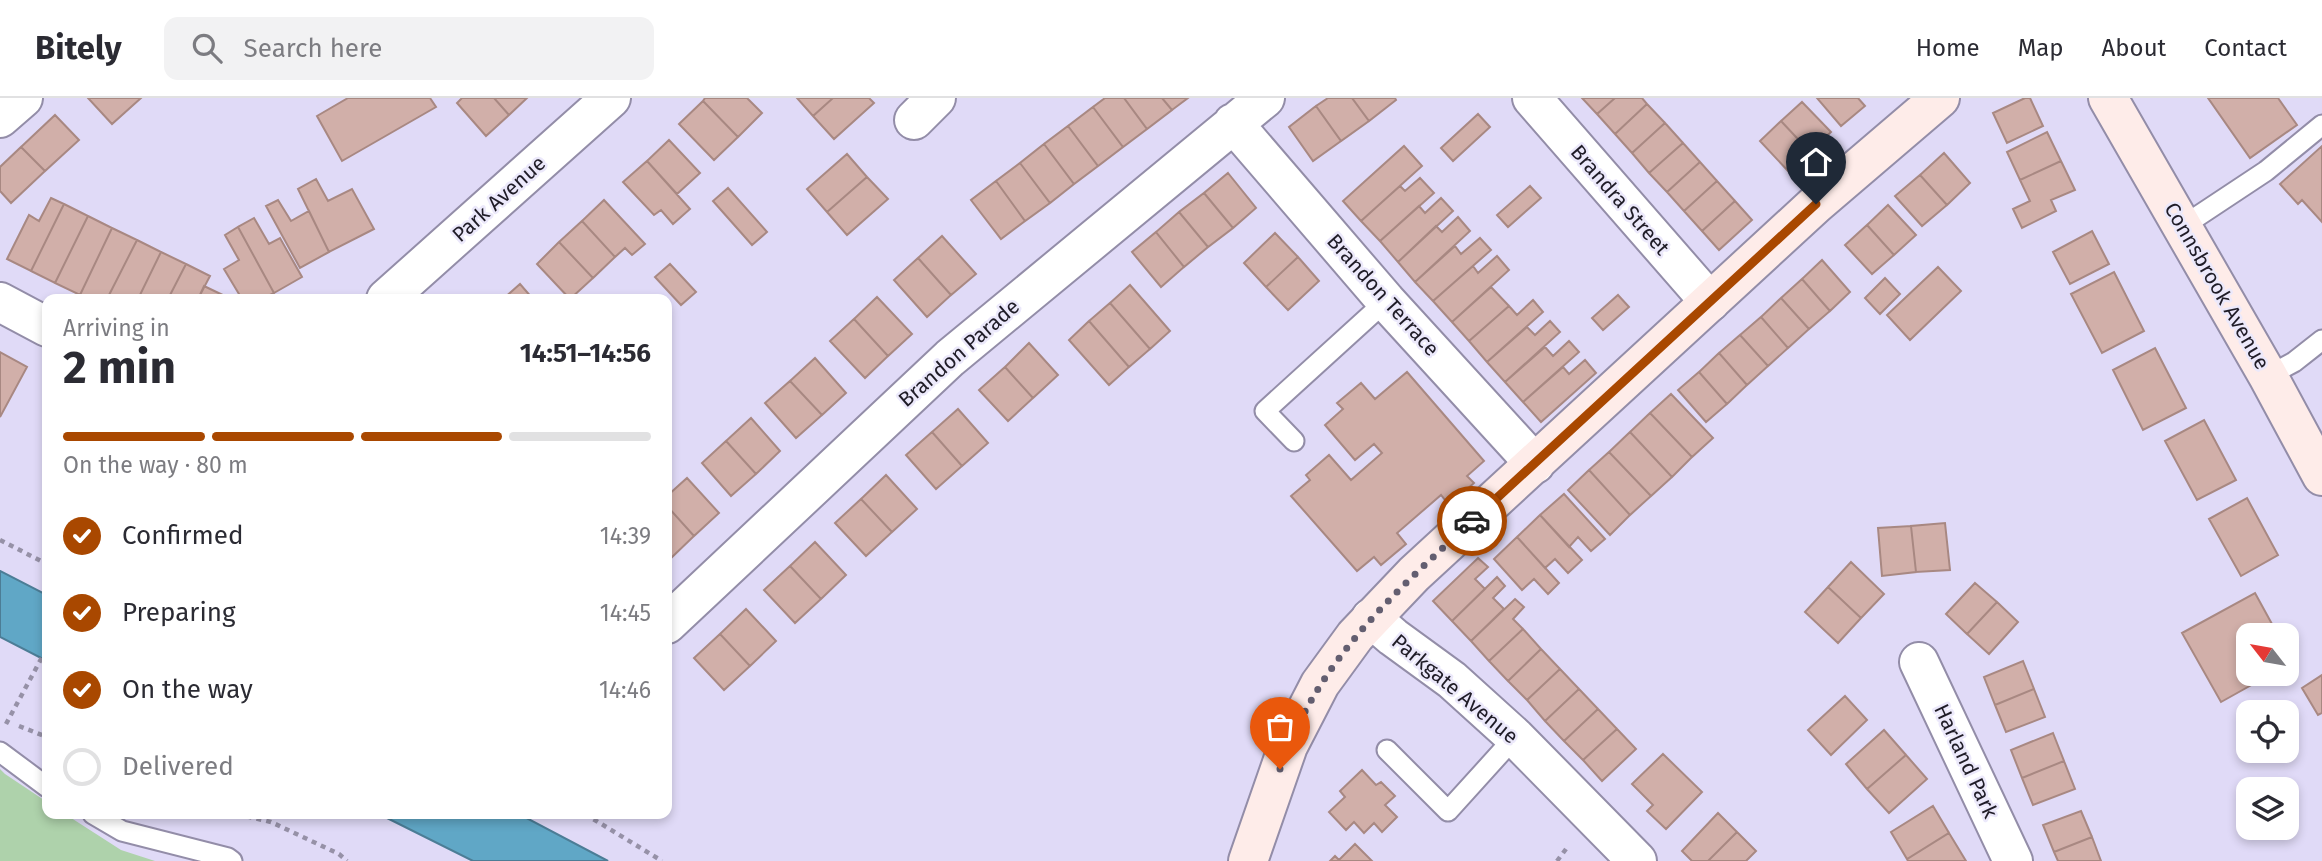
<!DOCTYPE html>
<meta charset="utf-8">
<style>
body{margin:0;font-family:"Fira Sans",sans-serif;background:#f2f2f3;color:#2b2b33;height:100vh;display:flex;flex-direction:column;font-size:26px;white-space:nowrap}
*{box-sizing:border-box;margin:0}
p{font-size:23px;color:#7c7c81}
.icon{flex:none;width:38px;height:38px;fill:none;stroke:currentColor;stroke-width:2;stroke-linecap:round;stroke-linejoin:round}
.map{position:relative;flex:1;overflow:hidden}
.details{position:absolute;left:42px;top:196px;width:630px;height:525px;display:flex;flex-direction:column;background:#fff;border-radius:14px;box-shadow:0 4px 10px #0003}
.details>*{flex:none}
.needle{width:46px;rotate:301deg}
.controls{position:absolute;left:2236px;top:525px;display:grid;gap:14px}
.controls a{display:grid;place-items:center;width:63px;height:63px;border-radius:14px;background:#fff;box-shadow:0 4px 10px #0003;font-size:35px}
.pin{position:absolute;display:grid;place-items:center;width:60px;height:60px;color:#fff;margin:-72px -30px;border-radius:50% 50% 50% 0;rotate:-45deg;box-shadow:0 0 7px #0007}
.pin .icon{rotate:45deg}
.courier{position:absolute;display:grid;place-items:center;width:70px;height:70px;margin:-35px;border:5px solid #a94800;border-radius:50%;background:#fff;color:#222;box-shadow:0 2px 9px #0007}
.head em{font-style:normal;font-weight:700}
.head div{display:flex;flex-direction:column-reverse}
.head{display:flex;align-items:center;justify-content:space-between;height:119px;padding:0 21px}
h1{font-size:46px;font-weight:700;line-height:52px}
.bar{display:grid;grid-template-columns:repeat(4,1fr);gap:10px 7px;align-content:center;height:84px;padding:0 21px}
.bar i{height:9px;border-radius:5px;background:#e1e1e2}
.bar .selected{background:#a94800}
.bar p{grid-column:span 4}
ol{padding:0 21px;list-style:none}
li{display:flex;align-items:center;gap:21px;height:77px}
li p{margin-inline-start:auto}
li .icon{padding:7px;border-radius:50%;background:#a94800;color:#fff;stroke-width:4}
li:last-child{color:#7c7c81}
li i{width:38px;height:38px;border:4px solid #e1e1e2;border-radius:50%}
header{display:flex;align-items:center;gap:42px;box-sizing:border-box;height:98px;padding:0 35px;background:#fff;border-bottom:2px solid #e1e1e2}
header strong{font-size:33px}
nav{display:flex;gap:38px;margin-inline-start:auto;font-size:24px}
.search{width:490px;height:63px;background:#f2f2f3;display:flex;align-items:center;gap:18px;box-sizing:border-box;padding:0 24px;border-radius:14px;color:#7c7c81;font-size:26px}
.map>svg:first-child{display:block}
.green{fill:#aed2ab}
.water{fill:#60a7c6;stroke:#4c7d96;stroke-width:2}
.building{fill:#d1afa9;stroke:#a88882;stroke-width:2}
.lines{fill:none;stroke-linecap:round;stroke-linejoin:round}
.lane-casing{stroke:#938da8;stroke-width:23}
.street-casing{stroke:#938da8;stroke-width:42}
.secondary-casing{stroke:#938da8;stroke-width:42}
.path{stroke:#9691a7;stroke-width:4.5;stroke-dasharray:5 5;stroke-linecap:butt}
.lane{stroke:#fff;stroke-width:19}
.street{stroke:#fff;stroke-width:38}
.secondary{stroke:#feece9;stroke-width:38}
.done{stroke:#635e70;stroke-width:7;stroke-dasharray:0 12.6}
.route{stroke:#a94800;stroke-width:9}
.labels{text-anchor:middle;stroke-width:5;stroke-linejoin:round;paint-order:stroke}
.street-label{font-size:21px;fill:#1f1c27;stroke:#ece9fb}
</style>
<header>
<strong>Bitely</strong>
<div class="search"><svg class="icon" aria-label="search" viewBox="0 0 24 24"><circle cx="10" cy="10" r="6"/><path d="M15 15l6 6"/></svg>Search here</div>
<nav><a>Home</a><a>Map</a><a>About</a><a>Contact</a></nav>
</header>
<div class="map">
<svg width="2322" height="763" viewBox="0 0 2322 763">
<rect width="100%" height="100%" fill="#e0daf7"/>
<path class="green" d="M0,671l5,5 42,28v12h18l56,36 34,11h-155z"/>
<path class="water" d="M0,473l47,24v66l-47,-24z
M379,716h140l89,47h-135z"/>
<path class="building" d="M88,0h53l-29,26z
M348,0h82l6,9 -94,54 -25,-45z
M462,0h32l15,17 -23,21 -29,-33z
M494,0h33l-18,17z
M705,0h42l15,15 -24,24 -35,-36z
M797,0h36l-20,18z
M833,0h36l5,5 -40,36 -21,-23z
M1105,0h19l23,31 -24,18 -30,-40z
M1124,0h38l10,12 -25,19z
M1162,0h26l-16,12z
M1328,0h24l17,23 -28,20 -25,-35z
M1352,0h43l1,2 -27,21z
M1582,0h33l-18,16z
M1615,0h27l5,6 -32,30 -18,-20z
M1817,0h41l7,8 -24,20z
M2025,0h5l13,28 -36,17 -14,-30z
M2208,0h70l19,27 -47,33z
M703,3l35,36 -24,23 -35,-36z
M1802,4l29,30 -21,20 -29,-31z
M1647,6l18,19 -33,30 -17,-19z
M1316,8l25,35 -28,20 -24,-34z
M1093,9l30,40 -25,19 -30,-40z
M1478,16l12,13 -37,34 -12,-13z
M55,17l24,25 -34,31 -24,-24z
M1781,23l29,31 -21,20 -29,-31z
M1665,25l18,20 -34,30 -17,-20z
M1068,28l30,40 -24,18 -30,-40z
M2047,34l14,29 -41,19 -13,-28z
M669,42l31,33 -23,21 -30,-33z
M1683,45l17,19 -33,30 -18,-19z
M1044,46l30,40 -24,19 -30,-40z
M1404,48l18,20 -61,55 -18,-20z
M2322,48v76l-20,-22 -4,4 -18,-20z
M21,49l24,24 -34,32 -11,-12v-24z
M1944,55l26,30 -23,22 -27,-30z
M847,56l20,23 -40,35 -20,-23z
M647,63l43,48 -17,15 -12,-14 -7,5 -31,-33z
M2061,63l14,29 -24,10 5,11 -34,17 -9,-19 17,-8 -10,-21z
M1700,64l17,19 -33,30 -17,-19z
M1020,65l30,40 -25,18 -29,-40z
M1228,75l28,35 -23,20 -29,-35z
M1920,77l27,30 -25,21 -27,-30z
M867,79l21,22 -41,36 -20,-23z
M1420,80l14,15 -54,48 -19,-20 39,-35 5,5z
M316,81l12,22 24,-12 22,40 -45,23 -31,-63z
M996,83l29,40 -24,18 -30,-39z
M1717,83l18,20 -33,30 -18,-20z
M1530,88l11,12 -33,29 -11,-12z
M728,90l39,44 -15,13 -39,-44z
M1204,95l29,35 -25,19 -29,-35z
M51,100l13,6 -33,67 -24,-12 22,-44 10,6z
M1441,100l12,13 -55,51 -18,-21 39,-35 6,7z
M278,102l13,21 18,-10 20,41 -29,16 -34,-62z
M604,102l41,44 -13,11 -7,-7 -10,9 -33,-36z
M1735,103l17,19 -33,30 -17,-19z
M64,106l24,12 -33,67 -24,-12z
M1888,107l28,30 -22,20 -27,-30z
M1179,114l29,35 -24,20 -28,-35z
M88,118l24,12 -32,67 -25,-12z
M1458,119l12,14 -55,51 -17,-20 38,-36 6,6z
M254,120l15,26 11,-6 22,39 -28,16 -36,-66z
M582,123l33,36 -22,21 -34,-36z
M1867,127l27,30 -22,19 -27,-29z
M238,129l36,66 -12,6h-20l-18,-30 15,-9 -14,-25z
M112,130l25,12 -30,59h-19l-8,-4z
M2092,133l17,33 -39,20 -17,-32z
M1156,134l28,35 -23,20 -29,-35z
M1275,135l23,24 -32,30 -22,-24z
M942,138l34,38 -25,21 -33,-37z
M1480,140l11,12 -58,51 -18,-19 40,-36 6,8z
M137,142l24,12 -23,47h-31z
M559,144l34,36 -23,21 -33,-35z
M161,154l25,12 -18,35h-30z
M1497,158l12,14 -57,52 -19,-21 40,-35 5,7z
M1298,159l21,24 -31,29 -22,-23z
M918,160l33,37 -24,22 -33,-37z
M1822,162l28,32 -20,19 -28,-32z
M186,166l24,12 -12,23h-30z
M670,166l26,28 -15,13 -26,-28z
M1938,169l23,24 -51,49 -23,-25z
M2114,174l30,59 -42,22 -31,-59z
M1885,180l15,16 -20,20 -15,-16z
M1802,181l28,32 -21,18 -28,-31z
M520,186l13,15h-30z
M1130,187l40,46 -20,18 -40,-46z
M204,188l27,13h-33z
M1491,189l18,19 -40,35 -17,-19z
M1618,197l11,12 -26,23 -11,-12z
M877,199l35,37 -24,22 -34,-37z
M1781,200l28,31 -21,19 -27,-31z
M1533,202l10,12 -56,50 -18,-21 40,-35 8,9z
M1110,205l40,46 -21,18 -40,-46z
M1761,219l27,31 -20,18 -28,-31z
M854,221l34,37 -23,22 -35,-37z
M1089,223l40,46 -20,18 -40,-45z
M1550,223l10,11 -55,50 -18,-20 40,-35 8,8z
M1740,237l28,31 -21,19 -28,-32z
M1569,243l10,11 -56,50 -18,-20 40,-35 8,9z
M1029,245l29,32 -25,23 -28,-31z
M2155,250l31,60 -43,22 -30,-60z
M0,254l27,15 -27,50z
M1719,255l28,32 -20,19 -28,-32z
M815,260l31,35 -24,22 -32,-34z
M1585,262l11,13 -55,49 -18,-20 40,-35 6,7z
M1005,269l28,31 -25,23 -29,-31z
M1407,274l77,89 -17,15 7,7 -25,22 -8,-10 -44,38 9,11 -25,21 -7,-8 -17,14 -66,-75 19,-16 -4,-5 23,-20 22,25 31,-27 -8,-9 -19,16 -30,-35 18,-16 -6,-6 24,-20 14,16z
M1699,274l28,32 -21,18 -28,-32z
M790,283l32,34 -26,23 -31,-35z
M1671,296l42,44 -21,19 -42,-44z
M958,311l30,34 -26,23 -30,-34z
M1650,315l42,44 -20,20 -42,-45z
M751,320l29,33 -24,23 -30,-33z
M2204,322l32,60 -39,20 -32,-59z
M932,334l30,34 -26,23 -30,-34z
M1630,334l42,45 -21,19 -42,-44z
M726,343l30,33 -25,22 -29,-33z
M1609,354l42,44 -21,19 -41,-45z
M1589,372l41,45 -20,20 -42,-45z
M886,377l31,34 -25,23 -31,-33z
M687,380l32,35 -25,23 -27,-30v-10z
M1564,396l41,45 -14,12 -13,-14 -9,10 -29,-32z
M2247,400l31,57 -37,21 -32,-57z
M861,401l31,33 -26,24 -31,-33z
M667,408l27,30 -24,23 -3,-3z
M1540,417l42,45 -14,13 -13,-14 -10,9 -28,-31z
M1945,425l5,47 -34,2 -5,-46z
M1911,428l5,46 -34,4 -4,-48z
M1517,439l42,46 -11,11 -14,-15 -12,11 -28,-31z
M815,444l31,33 -25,24 -31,-33z
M1478,460l10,9 -13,12 10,10 -33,32 -19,-20z
M1851,464l33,32 -23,24 -33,-31z
M790,468l31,33 -26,24 -31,-33z
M1497,479l8,9 -12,12 11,11 -33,32 -19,-20z
M1975,485l22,19 -30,32 -21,-20z
M1828,489l33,31 -23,25 -33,-31z
M2255,495l23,42h-29v39h22l-50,28 -39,-69z
M1515,501l9,8 -11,12 10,10 -34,32 -18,-20z
M1997,504l21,20 -29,32 -22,-20z
M746,511l30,32 -26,25 -30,-32z
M1523,531l18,20 -33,32 -19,-20z
M720,536l30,32 -26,24 -30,-32z
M1541,551l19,20 -33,31 -19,-19z
M2023,563l11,28 -39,16 -11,-28z
M1560,571l19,20 -34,32 -18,-21z
M2322,577v38l-4,2 -16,-27z
M1579,591l19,20 -34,32 -19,-20z
M2034,591l11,28 -39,15 -11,-27z
M1845,598l22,24 -36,35 -23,-25z
M1598,611l19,20 -34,31 -19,-19z
M1617,631l19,20 -34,32 -19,-21z
M1884,632l22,25 -39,34 -21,-25z
M2053,635l11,28 -42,17 -11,-28z
M1663,656l39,38 -36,37 -19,-18 6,-6 -21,-21z
M1906,657l21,24 -38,34 -22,-24z
M2064,663l11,28 -42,16 -11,-27z
M1362,672l14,15 5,-3 14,14 -10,9 12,12 -15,15 -8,-9 -10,10 -10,-11 -8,8 -17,-18 16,-15 -5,-6z
M1933,708l16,27 -42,26 -16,-27z
M2081,713l11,26 -38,15 -11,-27z
M1718,715l19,19 -29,29h-16l-10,-10z
M1737,734l19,19 -10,10h-38z
M1949,735l17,28h-58l-1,-2z
M2092,739l9,24h-43l-4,-9z
M1355,746l17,17h-42l5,-5 4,4z"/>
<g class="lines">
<defs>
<path id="lane" d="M2183,128l83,-55 56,-46
M2268,278l26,-14 28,-22
M1294,343l-29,-30 121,-110
M1387,652l61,61 67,-74
M0,654l47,35
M93,716l29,17 106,27 4,3"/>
<path id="street" d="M1532,0l178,204
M0,20l23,-20
M914,22l22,-22
M1233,25l153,178 149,163
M386,201l225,-201
M0,204l47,25
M1371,520l22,19 59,43 63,57 122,124
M667,526l283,-266 315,-260
M1919,564l94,199"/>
<path id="secondary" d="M2108,0l160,278 54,100
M1248,763l40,-115 32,-62 35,-48 59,-62 402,-370 124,-106"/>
</defs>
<use href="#lane" class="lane-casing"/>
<use href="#street" class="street-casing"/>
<use href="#secondary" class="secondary-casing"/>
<path class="path" d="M0,442l47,24
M6,626l41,-76
M19,628l28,11
M237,716l34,8 68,32 8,7
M585,716l77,47
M1557,763l12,-16"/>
<use href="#lane" class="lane"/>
<use href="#street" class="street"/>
<use href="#secondary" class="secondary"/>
</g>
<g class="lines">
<path class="done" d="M1280,671c37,-108 111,-173 192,-248"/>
<path class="route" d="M1472,423l344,-317"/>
</g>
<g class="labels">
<g class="street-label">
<text transform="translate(499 101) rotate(-42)" y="7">Park Avenue</text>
<text transform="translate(1620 102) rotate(49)" y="7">Brandra Street</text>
<text transform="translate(2217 188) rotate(60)" y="7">Connsbrook Avenue</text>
<text transform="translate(1383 197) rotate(48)" y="7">Brandon Terrace</text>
<text transform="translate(959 255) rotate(-41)" y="7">Brandon Parade</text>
<text transform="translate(1455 591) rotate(40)" y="7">Parkgate Avenue</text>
<text transform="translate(1966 663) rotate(65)" y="7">Harland Park</text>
</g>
</g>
</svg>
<div class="controls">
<a><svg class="needle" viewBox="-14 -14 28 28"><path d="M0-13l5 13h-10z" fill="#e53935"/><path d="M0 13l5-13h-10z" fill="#7c7c81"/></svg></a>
<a><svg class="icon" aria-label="locate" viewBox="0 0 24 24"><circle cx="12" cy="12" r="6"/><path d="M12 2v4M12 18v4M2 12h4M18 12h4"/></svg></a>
<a><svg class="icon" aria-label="layers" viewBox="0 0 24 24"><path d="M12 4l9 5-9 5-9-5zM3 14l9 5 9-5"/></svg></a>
</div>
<div class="pin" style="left:1280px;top:671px;background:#ea580c"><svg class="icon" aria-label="bag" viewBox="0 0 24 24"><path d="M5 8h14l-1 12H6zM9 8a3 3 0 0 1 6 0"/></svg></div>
<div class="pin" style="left:1816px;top:106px;background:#1f2937"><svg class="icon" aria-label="home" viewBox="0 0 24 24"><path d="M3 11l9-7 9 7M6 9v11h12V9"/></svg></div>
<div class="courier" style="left:1472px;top:423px"><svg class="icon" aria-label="car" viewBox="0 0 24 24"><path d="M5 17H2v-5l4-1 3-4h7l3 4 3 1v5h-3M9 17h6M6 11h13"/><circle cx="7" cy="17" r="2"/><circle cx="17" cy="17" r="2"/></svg></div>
<section class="details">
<div class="head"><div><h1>2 min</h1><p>Arriving in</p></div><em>14:51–14:56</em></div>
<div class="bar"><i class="selected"></i><i class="selected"></i><i class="selected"></i><i></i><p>On the way · 80 m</p></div>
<ol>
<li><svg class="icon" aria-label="check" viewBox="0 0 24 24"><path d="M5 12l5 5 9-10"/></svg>Confirmed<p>14:39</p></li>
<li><svg class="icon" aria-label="check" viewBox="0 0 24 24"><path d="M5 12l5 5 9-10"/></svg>Preparing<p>14:45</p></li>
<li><svg class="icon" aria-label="check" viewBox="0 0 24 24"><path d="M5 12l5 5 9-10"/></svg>On the way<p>14:46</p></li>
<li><i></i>Delivered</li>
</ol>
</section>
</div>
